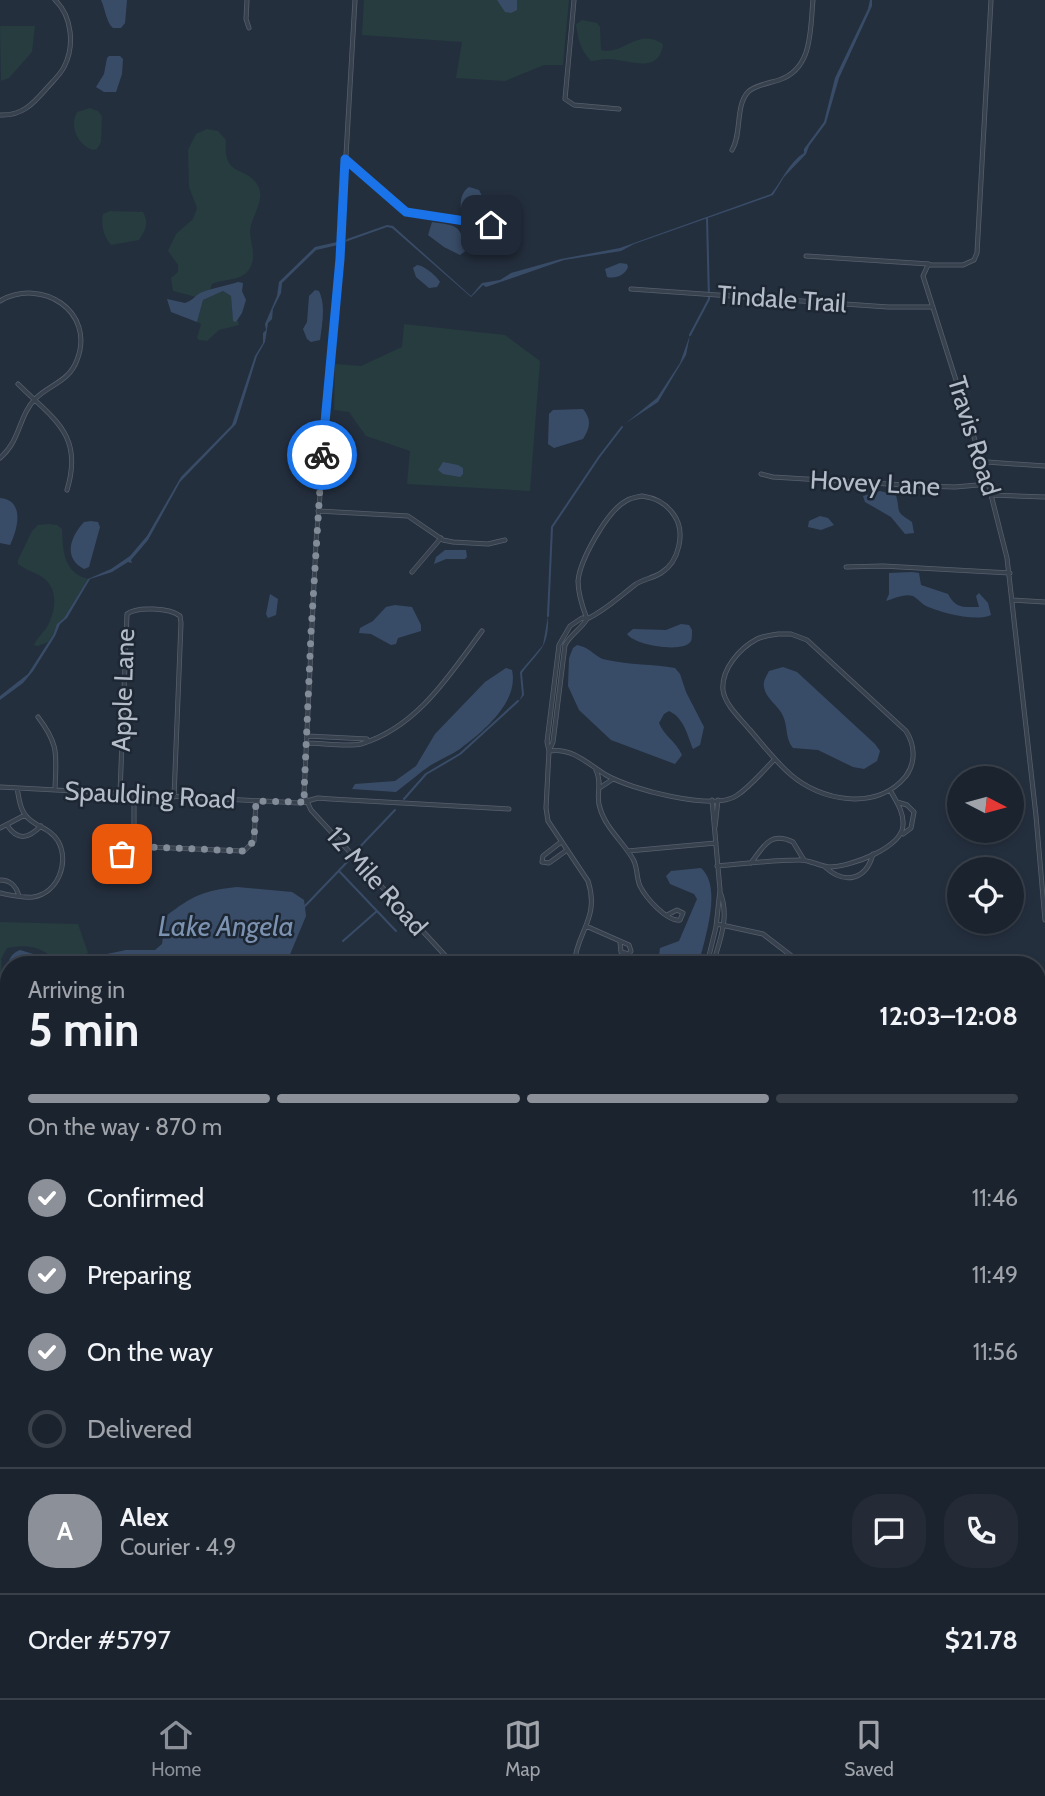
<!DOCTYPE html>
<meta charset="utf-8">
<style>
body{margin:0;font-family:Cabin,sans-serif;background:#242b36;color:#f1f3f6;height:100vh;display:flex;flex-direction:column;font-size:26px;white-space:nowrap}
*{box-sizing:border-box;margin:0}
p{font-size:23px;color:#a0a4aa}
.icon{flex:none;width:38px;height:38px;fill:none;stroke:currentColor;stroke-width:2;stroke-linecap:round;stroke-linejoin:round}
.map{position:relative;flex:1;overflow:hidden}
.drawer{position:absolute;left:0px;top:956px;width:1046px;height:744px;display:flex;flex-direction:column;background:#1b232e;border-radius:28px 28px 0 0;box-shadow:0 4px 10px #0003,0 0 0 2px #39404a}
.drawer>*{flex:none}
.needle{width:46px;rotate:96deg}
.fabs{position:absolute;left:947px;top:766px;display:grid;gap:14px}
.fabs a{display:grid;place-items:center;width:77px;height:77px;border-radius:50%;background:#1b232e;box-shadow:0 4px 10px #0003,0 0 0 2px #39404a;font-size:35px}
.pin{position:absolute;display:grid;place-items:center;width:60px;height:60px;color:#fff;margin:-30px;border-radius:14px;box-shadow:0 4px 10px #0006}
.courier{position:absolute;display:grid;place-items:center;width:70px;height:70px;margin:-35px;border:5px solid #1a73e8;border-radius:50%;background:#fff;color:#222;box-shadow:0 2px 9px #0007}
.headline em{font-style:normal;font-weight:700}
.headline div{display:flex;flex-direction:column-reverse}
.headline{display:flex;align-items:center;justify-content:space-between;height:119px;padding:0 28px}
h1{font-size:46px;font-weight:700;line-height:52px}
.bar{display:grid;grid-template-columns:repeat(4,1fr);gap:10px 7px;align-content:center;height:84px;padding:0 28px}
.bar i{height:9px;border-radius:5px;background:#39404a}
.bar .on{background:#8c9099}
.bar p{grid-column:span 4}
.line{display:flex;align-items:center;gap:18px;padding:0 28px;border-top:2px solid #39404a}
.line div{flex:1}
.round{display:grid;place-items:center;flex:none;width:74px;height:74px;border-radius:28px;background:#242b36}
ol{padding:0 28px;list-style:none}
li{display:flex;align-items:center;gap:21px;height:77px}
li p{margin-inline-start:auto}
li .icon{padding:7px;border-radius:50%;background:#8c9099;color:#fff;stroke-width:4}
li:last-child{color:#a0a4aa}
li i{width:38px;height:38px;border:4px solid #39404a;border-radius:50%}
.dock{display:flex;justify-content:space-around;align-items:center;height:98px;border-top:2px solid #39404a;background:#1b232e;font-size:19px;color:#a0a4aa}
.dock a{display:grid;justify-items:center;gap:4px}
.dock .on{color:#8c9099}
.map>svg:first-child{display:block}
.green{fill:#263c3f}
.water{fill:#394c67}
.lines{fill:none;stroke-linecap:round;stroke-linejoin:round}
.stream{stroke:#394c67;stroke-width:2}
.minor-casing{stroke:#565f6c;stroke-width:5}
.tertiary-casing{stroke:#565f6c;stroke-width:6}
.minor{stroke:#38414e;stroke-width:3.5}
.tertiary{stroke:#38414e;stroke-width:4.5}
.done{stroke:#828b98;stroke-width:7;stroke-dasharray:0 12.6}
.route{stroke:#1a73e8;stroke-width:9}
.labels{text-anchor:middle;stroke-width:5;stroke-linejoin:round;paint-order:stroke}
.street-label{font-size:26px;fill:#b4bcc9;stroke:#1d2633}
.water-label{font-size:28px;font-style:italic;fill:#7c92b1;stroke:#1d2633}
</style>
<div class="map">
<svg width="1045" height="1698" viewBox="0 0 1045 1698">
<rect width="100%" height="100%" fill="#242f3e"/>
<path class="green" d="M364,0h205l-6,65h-19l-39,16 -49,-3 6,-36 -100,-7z
M582,20l15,3 3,4 1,23c24,6 35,-23 62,-6 -4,32 -35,15 -55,15 -6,0 -12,2 -17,2 -11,-11 -13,-23 -15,-37z
M0,26h35l-3,26 -23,26 -8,3z
M90,108l8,3 4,5 -1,26 -4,7 -4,1c-15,-4 -24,-24 -16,-38z
M207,129l11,2 8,9c-3,38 18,25 31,44 10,15 -6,32 -7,47 0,12 7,24 0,37 -8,14 -25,10 -38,16l-3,9h-9l-4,4 -23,-6 -2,-13 7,-6v-7l-10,-14 8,-17 17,-15 4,-11 -8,-21 -1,-37 8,-16z
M110,211l33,1c6,11 3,18 -4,28l-28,5c-8,-10 -10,-20 -8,-31z
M223,291l8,5 2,24 5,1 1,4 -20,5 -12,11 -8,-1 -2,-2 4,-14 -4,-2 6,-22z
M404,324l101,11 35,26 -10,130 -123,-7 3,-33 -44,-15 -17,-24 -15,-2 1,-46 26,2 41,-19z
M49,524l8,1 5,4c1,22 1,43 26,50l-24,39 -8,9 -4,9 -4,6 -10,4 -4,-1c3,-7 9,-12 13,-18 9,-16 12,-39 -5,-50 -8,-5 -16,-7 -24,-13v-4l14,-29 6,-6z
M0,922l78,2 10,29 -8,3 -5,8h-17c-15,-18 -29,-20 -51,-16l-6,11 1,13 7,12v62l-9,1z
M0,1491h9v43l-9,-2z
M20,1690h168v8h-178z"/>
<path class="water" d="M101,0h26l-2,23 -4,5h-8c-7,-6 -8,-20 -12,-28z
M497,0h20v10l-6,3 -6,-1z
M870,0h2v6l-33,72 -13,45 -17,23 -3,8 -22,23 -11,18 -139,49 -13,7 -57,9 -78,27 -3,-2 -12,12 -79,-69 -5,-1 -42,15 2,-3 40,-14 6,1 78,70 11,-13 18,-3 11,-7 50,-14 59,-11 151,-54c11,-13 18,-32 33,-41v-4l20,-27 11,-44 33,-69z
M109,56h11l3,3 -1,15 -6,18h-12l-8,-5 8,-13 3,-16z
M469,187l10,3 3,6 -1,17 -3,2 -16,-2c-3,-9 -1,-21 7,-26z
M432,222c26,4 27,2 35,28l-7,5 -16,-8 -16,-12z
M337,242l1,3 -22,5 -34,33 -1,10 -8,16 -1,10 -4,4 -3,19 -8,14 -21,68 -56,58 -32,58 -17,20 1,3 -4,-1 -16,10 -22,7 -23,39 -7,6 -5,12 -22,35 -10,12 -23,17v-4l28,-22 25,-39 4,-11 7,-6 24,-39 23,-10 19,-13 17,-20 34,-59 51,-52 23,-69 8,-13v-10l3,-3 -1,-6 12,-28 2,-14 36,-35z
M620,263l7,1 1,3c-3,8 -12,12 -21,10l-2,-8z
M417,265c6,0 20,11 23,17l-3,5 -8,1 -13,-11 -3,-9z
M238,282l5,1 -1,8 4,9 -4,13 -6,9 -3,-1 -2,-25 -8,-5 -20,9 -6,22 -26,-10 -4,-13 18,4c7,-2 10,-7 15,-10 12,-5 25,-7 38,-11z
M315,290l4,1c7,14 3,34 1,49l-9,2 -4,-3 -4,-10 4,-7 2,-26z
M690,335l-4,20 -28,47 -32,21 31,-25 23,-35z
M583,409c9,11 7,19 0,30l-29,9 -6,-4 1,-30 4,-4z
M443,462l15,3 5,3v6l-3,3 -17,-3 -5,-4z
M880,491l16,4c5,19 -2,15 16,27l2,11 -9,1 -14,-17 -26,-15 -2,-6z
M0,498c25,2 18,31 10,47l-10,-2z
M820,516l8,2 6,7 -13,5 -13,-3 1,-6z
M91,521l7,1 2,5 -11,40 -5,2c-21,-11 -14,-32 0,-47z
M445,550h21l1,7 -2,2h-19l-12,5 2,-7z
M912,572l7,1 2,12 27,9c8,15 15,13 31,13l-3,-11 3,-3 9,10 3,12c-15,7 -49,-2 -65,-9 -4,-2 -9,-8 -13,-10 -9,-3 -20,3 -27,5l3,-7v-21z
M270,594l8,5 -2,16 -8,3 -2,-4z
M395,605l17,2 9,18v6l-23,7 -2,6 -5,1 -20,-11 -12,-1 1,-5 13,-7 13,-14z
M548,616c1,32 -8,33 -26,57l2,22 -5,6 3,-6 -2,-23 23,-27z
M681,624l8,1 3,5c0,2 0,10 -1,11 -7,13 -57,4 -64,-7l6,-5 33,1z
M577,645c15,3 18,13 30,15 22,5 46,4 68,8l5,6 6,18 18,35 -4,18 -7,4c-6,-15 -9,-31 -24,-38l-5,3 -5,9c5,13 17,18 23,32l-7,9 -64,-24 -32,-30 -11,-24 1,-28 4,-10z
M783,667l14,5 78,72 5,7 -3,10 -13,8 -11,-2 -35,-17 -25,-2c-8,-9 -5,-22 -10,-32 -4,-10 -18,-18 -19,-29 -1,-6 2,-10 5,-16z
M506,668l6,2c7,32 -28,61 -52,79 -9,6 -19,10 -29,16 -12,8 -23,18 -35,27l-44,-3 3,-5 40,-3 21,-15 19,-32 50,-52z
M701,868c22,20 3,71 -2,96h-41l2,-16 19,-7 18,-42 -3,-5 -24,-10 -4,-8 5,-5z
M237,887l55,5 12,8 2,16 -20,48h-205l2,-5 43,-9h29l7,-6 4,-28c28,-21 36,-25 71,-29z
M20,950l20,6 12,8h-43v11c-3,-11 0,-21 11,-25z
M546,1691l-2,7h-53l-5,-7z"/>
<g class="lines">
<path class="stream" d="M690,335l19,-36 -2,-81
M548,616l4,-89 47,-70 23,-30
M404,799l22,-25 34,-20 58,-53
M355,852l40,-42
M339,871l57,60
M304,907l47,-49
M343,941l34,-30"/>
<defs>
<path id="minor" d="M247,0l-1,19 3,9
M355,0l-15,259 -24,283 -12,253 7,15 142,154
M574,0l-9,99 9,6 45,4
M991,0l-14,253 -3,7 -11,5h-35l-5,11 63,199 21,83 29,258 9,104
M0,115c22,1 33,-11 46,-26 6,-7 14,-14 18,-22 11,-21 8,-51 -9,-67
M732,150c10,-16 3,-44 16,-58 7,-7 22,-9 31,-12 34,-11 31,-50 34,-80
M345,159l61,53 85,13
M806,256l123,8
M631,289l257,18h45
M0,301c41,-24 96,10 77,59 -8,22 -27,24 -42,39 -17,18 -14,41 -35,59
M18,384c35,35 66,50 49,106
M983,464l4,-2 58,4
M761,474l12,3 148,9 34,1 34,-3
M992,495l53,2
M642,496c14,2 24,7 32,19 12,17 5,47 -13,58 -8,5 -17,6 -25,11 -17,13 -30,26 -49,35 -5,-13 -9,-25 -9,-38 2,-21 29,-70 48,-80 4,-3 10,-4 16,-5z
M318,511l90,5 35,24 10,2 35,2 17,-4
M846,567l37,-1 127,7
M412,572l29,-34
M1013,600l32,2
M778,634h13l16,6 99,91c9,14 10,31 0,45 -29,36 -86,25 -116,-2 -15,-13 -27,-29 -40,-44 -10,-12 -25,-25 -27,-40 -2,-21 17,-42 34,-51 6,-3 15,-4 21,-5z
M38,717c22,29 18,38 17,73
M307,736l60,3
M306,743c15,0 42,4 55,1 56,-17 88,-68 121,-113
M549,751l4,-9 12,-97c6,-11 16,-16 22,-26l-5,-1 -12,8 -11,19 -12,97 2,9 -3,57 2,13 40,60c12,37 -11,50 -14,83
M549,751c23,-4 39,13 57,24 24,14 106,36 130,21 14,-9 27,-25 39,-37
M596,770c7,15 -1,25 4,38 5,19 23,34 33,51 5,9 3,18 7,27 6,12 27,36 40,34l3,-7 -6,-3 -10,5
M0,787l300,16 18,-5 13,1 178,10
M601,787l12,-8
M120,793l7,-179c10,-8 43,-6 53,2l1,7 -7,174
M134,794v45l4,6 9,2 97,4 10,-10 2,-40
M897,802l10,3 7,7 -3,16 -8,6
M7,825c11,17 22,13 34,1
M715,827l3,-27
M0,828l25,-13
M561,842l-18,14 -1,6 7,1 18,-13
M628,851l88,-8
M122,854l13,-12
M751,863c13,-17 19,-32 42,-21l11,18
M717,866c27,-2 54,-6 81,-6 11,-1 20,6 31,7 21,0 73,-19 74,-42 1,-13 -7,-24 -13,-35
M825,867c20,18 41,13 48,-13
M0,880c11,0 16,6 19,16
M0,893c10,2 22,5 33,4 25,-4 37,-35 25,-56 -8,-13 -20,-13 -30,-23 -8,-7 -9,-20 -11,-30
M717,924l46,10 39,30
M586,926l43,19 2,6 -2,3 -8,-2 -1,-10
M707,964l9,-37 4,-37 -8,-90
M713,964c7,-24 17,-48 7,-72
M771,1690l1,8
M473,1698v-8"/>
<path id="tertiary" d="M0,1050h9
M1038,1053h7"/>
</defs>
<use href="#minor" class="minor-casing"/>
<use href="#tertiary" class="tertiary-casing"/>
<use href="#minor" class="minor"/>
<use href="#tertiary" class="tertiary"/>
</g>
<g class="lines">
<path class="done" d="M122,854l13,-12 12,5 97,4 10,-10 2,-40 50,1 -2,-8 7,-161 11,-178"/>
<path class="route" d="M322,455l18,-196 5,-100 61,53 85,13"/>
</g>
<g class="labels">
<g class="street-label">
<text transform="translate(782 299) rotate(4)" y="9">Tindale Trail</text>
<text transform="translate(974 436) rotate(73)" y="9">Travis Road</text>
<text transform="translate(875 483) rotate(3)" y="9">Hovey Lane</text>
<text transform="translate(123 690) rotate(-88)" y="9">Apple Lane</text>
<text transform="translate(150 795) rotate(3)" y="9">Spaulding Road</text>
<text transform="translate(377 881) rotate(48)" y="9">12 Mile Road</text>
</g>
<g class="water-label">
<text x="226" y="936">Lake Angela</text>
</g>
</g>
</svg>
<div class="fabs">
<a><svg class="needle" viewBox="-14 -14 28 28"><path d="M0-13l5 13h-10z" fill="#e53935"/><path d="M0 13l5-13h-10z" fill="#a0a4aa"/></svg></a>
<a><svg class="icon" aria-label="locate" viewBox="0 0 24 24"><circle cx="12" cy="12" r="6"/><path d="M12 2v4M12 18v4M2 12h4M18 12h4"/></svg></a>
</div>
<div class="pin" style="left:122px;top:854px;background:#ea580c"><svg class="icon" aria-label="bag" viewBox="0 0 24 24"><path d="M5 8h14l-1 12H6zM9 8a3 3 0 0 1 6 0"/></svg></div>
<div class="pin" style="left:491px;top:225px;background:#1f2937"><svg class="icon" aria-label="home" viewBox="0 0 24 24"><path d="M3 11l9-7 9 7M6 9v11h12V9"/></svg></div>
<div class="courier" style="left:322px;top:455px"><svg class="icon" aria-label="bike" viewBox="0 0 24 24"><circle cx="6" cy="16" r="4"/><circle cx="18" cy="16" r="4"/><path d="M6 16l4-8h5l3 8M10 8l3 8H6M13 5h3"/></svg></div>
<section class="drawer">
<div class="headline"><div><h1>5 min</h1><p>Arriving in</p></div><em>12:03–12:08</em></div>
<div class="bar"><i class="on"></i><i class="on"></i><i class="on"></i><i></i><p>On the way · 870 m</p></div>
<ol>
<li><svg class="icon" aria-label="check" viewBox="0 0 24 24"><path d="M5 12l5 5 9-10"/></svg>Confirmed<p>11:46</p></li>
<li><svg class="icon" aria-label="check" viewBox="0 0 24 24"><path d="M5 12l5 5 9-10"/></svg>Preparing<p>11:49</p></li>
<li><svg class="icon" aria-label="check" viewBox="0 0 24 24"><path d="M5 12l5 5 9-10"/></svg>On the way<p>11:56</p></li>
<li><i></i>Delivered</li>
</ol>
<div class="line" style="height:126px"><b class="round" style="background:#8c9099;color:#fff">A</b><div><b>Alex</b><p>Courier · 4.9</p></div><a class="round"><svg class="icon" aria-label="chat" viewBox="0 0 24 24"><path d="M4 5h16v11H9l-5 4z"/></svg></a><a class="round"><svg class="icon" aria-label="phone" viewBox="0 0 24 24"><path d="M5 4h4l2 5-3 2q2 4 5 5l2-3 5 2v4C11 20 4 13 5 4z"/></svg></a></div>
<div class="line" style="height:91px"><div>Order #5797</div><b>$21.78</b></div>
</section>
</div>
<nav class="dock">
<a class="on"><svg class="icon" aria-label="home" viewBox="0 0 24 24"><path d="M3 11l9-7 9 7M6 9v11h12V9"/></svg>Home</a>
<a><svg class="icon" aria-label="map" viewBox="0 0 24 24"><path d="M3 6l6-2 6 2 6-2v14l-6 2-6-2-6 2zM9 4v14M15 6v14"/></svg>Map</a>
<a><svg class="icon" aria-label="saved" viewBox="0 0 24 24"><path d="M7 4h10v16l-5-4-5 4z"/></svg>Saved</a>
</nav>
